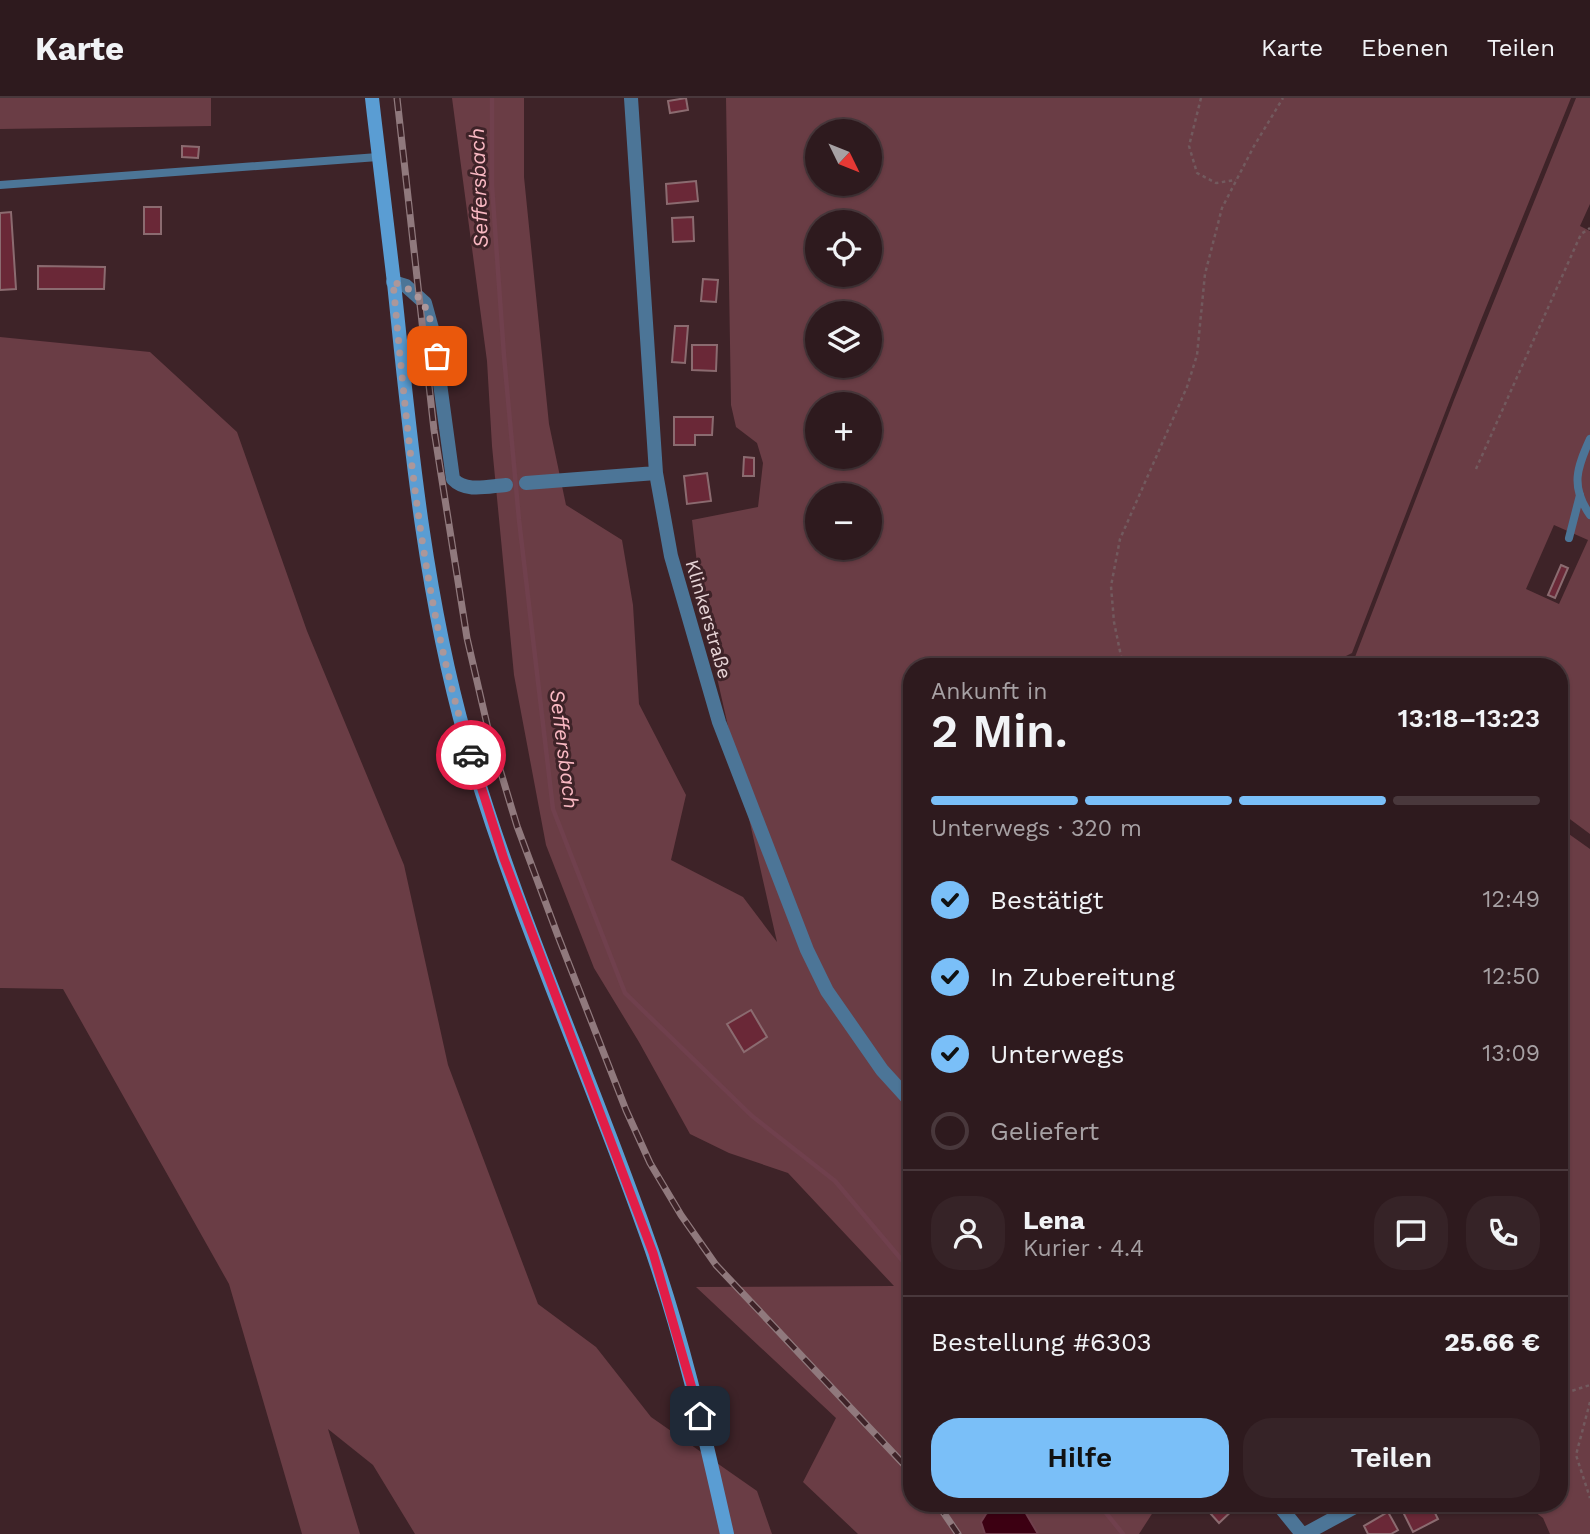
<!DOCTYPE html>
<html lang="de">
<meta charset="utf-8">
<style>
body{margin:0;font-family:"Work Sans",sans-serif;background:#362327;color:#f1f3f6;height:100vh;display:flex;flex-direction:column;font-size:26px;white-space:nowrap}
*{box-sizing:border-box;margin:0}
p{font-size:23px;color:#a7a1a4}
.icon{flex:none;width:38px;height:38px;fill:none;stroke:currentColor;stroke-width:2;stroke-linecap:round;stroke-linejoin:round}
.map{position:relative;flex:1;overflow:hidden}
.sheet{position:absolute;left:903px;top:560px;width:665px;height:854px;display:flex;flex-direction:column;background:#2e1a1e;border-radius:28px;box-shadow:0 2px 5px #0004,0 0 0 2px #49383c}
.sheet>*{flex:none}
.needle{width:46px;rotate:133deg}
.fabs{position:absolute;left:805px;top:21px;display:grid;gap:14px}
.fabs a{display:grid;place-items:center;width:77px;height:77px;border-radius:50%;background:#2e1a1e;box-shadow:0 2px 5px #0004,0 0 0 2px #49383c;font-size:35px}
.pin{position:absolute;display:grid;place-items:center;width:60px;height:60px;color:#fff;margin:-30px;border-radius:14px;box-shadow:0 4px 10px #0006}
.courier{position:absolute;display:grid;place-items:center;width:70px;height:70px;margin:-35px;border:5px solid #e11d48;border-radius:50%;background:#fff;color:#222;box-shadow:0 2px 9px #0007}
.summary em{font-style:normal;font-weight:600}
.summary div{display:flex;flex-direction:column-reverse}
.summary{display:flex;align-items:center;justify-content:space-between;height:119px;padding:0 28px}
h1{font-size:46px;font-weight:600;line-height:52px}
.bar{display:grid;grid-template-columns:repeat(4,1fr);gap:10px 7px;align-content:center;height:84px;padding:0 28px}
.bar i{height:9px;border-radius:5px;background:#49383c}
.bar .on{background:#7abff8}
.bar p{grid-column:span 4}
.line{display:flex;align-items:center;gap:18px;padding:0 28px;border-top:2px solid #49383c}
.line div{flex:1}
.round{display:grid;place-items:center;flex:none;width:74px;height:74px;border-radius:28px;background:#362327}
ol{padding:0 28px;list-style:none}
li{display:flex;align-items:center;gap:21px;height:77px}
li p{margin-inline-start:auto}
li .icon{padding:7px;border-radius:50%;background:#7abff8;color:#111;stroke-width:4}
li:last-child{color:#a7a1a4}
li i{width:38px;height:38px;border:4px solid #49383c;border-radius:50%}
.primary-button{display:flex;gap:14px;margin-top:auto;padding:14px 28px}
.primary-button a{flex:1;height:80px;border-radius:28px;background:#7abff8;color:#111;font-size:28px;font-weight:600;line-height:80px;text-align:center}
.primary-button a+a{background:#362327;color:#f1f3f6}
header{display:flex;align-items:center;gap:42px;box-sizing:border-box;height:98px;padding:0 35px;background:#2e1a1e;border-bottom:2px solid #49383c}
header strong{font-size:33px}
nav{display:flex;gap:38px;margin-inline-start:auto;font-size:24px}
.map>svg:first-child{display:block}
.green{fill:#6a3d45;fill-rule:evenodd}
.water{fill:#3c0012;stroke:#70404d;stroke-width:2}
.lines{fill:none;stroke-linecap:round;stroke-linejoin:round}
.stream{stroke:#70404d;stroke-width:4.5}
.building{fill:#6a2837;stroke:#8b6b70;stroke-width:2}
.path{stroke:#725a5e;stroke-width:2.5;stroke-dasharray:3.5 3.5;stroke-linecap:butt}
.service{stroke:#4c7597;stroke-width:8}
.minor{stroke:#4c7597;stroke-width:14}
.secondary{stroke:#5a9dd3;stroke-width:14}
.rail-casing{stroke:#90797d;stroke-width:7}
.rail{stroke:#3e2328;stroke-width:4.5;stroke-dasharray:13;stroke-linecap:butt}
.done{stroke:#ac979a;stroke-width:7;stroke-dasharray:0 12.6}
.route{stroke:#e11d48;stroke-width:9}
.labels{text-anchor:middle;stroke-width:6;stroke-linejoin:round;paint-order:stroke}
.street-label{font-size:19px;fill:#e8d5d7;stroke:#3e2328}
.water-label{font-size:21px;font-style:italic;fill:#f9b8c2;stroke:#3e2328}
</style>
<header>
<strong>Karte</strong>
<nav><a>Karte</a><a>Ebenen</a><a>Teilen</a></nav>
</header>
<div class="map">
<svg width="1590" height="1436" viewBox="0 0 1590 1436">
<rect width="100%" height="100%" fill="#3e2328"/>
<path class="green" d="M0,0h211v28l-211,3z
M452,0h72v79l25,247 17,81 56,35 11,65 6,99 47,91 -15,65 72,37 34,45 -64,-282 -14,-79 -7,-61 66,-13 5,-44 -6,-20 -21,-16 -5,-22 -5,-307h845l-92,227 -127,328 -20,10 5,4h-425v836h247l-20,31h-281l-55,-52 33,-64 -140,-131 198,-1 -106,-113 -59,-20 -39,-19 -51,-92 -45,-74 -48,-123 -32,-170 -22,-229 -5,-85zM817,33h53v53h-53zM817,124h53v53h-53zM817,215h53v53h-53zM817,306h53v53h-53zM817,397h53v53h-53z
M1576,0h14v106l-10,22 10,5v603l-31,-23v-144h-191l-13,-10 99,-257zM1554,427l34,15 -29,64 -33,-15z
M0,239l150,15 87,80 70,199 97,234 44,200 90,239 58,43 55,70 106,74 15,43h-357l-42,-69 -45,-36 32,105h-58l-73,-250 -166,-295 -63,-1z
M1559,729l31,22v685h-40l-7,-16 -20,-15h36z"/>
<path class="water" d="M1003,1405l18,2 17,29h-53l-4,-12 5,-8z"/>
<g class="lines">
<path class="stream" d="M492,0v88l12,170 15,164 34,289 72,184 127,123 83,65 77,91
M1098,1405l25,31"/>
</g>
<path class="building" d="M686,0l2,12 -18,3 -2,-12z
M182,48l17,1 -1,11 -16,-1z
M696,83l2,20 -31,3 -1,-20z
M144,109h17v27h-17z
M11,114l5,77 -16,1v-77z
M693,119l1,24 -21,1 -1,-24z
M38,168l67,1 -1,22h-66z
M703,181l15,1 -2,22 -15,-1z
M675,228h13l-3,37 -13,-1z
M692,247h25l-1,26 -24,-1z
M674,319h39l-1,18h-17v10h-21z
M744,359l10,1v18h-11z
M707,375l4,28 -24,3 -3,-28z
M1561,467l7,3 -13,30 -7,-3z
M751,912l16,27 -23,15 -17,-28z
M1201,1405h33l3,3 -18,17z
M1410,1405h20l8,16 -25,13 -12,-24z
M1388,1414l10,18 -7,4h-23l-4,-8z"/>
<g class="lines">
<path class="path" d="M1201,0l-12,48 8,27 19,10 20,-3
M1476,371l105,-235 9,-6
M1123,568l-9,-44 -3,-36 9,-47 67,-152 10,-32 8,-81 17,-66 32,-62 29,-48
M1559,1297l31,-10
M1590,1304l-14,53 14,43"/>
<path class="service" d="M0,87l378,-28
M1590,341c-13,29 -20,47 0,76
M1569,440l11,-43"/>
<path class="minor" d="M631,0l25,375 15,83 48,166 88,228 20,41 55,79 30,33
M393,184l13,4 19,17 8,29 20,147c13,14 36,7 53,6
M526,385l130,-10
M1277,1405l25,31
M1305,1436l57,-31"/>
<path class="secondary" d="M372,0c7,62 15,124 22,185 16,154 30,308 72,457 48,168 121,327 179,491 36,99 59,201 82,303"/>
<defs>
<path id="rail" d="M397,0l37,332 33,208 22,95 28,93 41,110 68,174 24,53 31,52 35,50 196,208
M937,1405l21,31"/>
</defs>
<use href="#rail" class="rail-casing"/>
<use href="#rail" class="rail"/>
</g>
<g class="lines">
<path class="done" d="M437,258c-6,-35 -6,-61 -44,-74 15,158 29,321 78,473"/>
<path class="route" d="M471,657l33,104 149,394 47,163"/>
</g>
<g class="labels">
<g class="street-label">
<text transform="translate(709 521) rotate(74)" y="7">Klinkerstraße</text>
</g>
<g class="water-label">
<text transform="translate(479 90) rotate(-92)" y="7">Seffersbach</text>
<text transform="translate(564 651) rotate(83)" y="7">Seffersbach</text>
</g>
</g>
</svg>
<div class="fabs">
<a><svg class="needle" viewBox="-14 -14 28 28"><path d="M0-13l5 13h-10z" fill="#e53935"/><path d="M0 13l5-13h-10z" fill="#a7a1a4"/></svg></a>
<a><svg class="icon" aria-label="locate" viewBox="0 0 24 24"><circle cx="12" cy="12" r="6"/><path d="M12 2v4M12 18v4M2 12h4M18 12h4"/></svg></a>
<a><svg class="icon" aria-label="layers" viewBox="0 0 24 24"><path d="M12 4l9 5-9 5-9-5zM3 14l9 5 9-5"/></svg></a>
<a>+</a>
<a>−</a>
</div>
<div class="pin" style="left:437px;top:258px;background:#ea580c"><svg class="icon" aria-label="bag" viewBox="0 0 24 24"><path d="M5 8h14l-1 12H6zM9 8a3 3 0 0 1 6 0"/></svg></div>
<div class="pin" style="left:700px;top:1318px;background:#1f2937"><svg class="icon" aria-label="home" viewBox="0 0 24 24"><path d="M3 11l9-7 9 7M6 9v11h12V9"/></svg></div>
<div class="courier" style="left:471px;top:657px"><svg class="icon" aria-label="car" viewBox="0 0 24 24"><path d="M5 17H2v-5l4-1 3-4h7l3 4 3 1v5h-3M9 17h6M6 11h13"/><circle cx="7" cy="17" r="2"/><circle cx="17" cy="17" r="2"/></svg></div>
<section class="sheet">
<div class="summary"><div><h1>2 Min.</h1><p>Ankunft in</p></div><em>13:18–13:23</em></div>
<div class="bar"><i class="on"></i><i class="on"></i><i class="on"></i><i></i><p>Unterwegs · 320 m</p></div>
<ol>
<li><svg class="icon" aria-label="check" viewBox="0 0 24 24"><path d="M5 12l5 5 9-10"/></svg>Bestätigt<p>12:49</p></li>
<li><svg class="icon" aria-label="check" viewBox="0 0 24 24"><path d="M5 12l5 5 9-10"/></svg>In Zubereitung<p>12:50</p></li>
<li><svg class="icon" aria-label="check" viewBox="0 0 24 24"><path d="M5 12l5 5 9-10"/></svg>Unterwegs<p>13:09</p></li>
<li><i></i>Geliefert</li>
</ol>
<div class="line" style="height:126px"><a class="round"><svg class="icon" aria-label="person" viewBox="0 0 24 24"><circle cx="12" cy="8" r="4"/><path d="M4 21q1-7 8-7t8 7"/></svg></a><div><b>Lena</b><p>Kurier · 4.4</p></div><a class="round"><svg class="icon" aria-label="chat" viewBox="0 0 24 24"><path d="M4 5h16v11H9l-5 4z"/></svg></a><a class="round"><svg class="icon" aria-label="phone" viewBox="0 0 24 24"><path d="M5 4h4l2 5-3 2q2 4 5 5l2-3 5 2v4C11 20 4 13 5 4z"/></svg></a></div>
<div class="line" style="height:91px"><div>Bestellung #6303</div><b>25.66 €</b></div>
<div class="primary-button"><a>Hilfe</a><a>Teilen</a></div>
</section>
</div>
